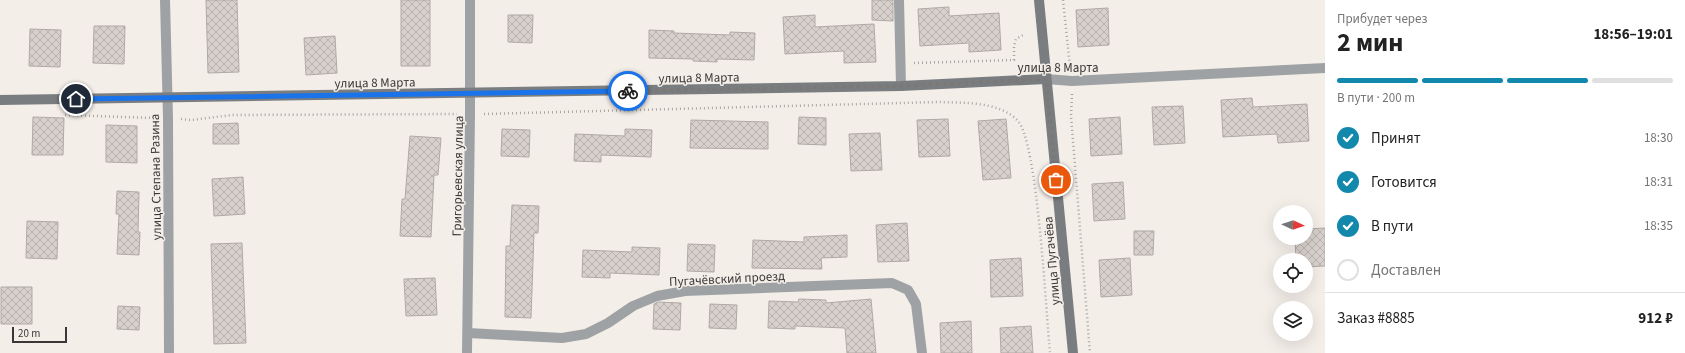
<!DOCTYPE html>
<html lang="ru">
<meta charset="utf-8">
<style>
body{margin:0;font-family:"Source Sans 3",sans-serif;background:#f6f6f6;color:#222;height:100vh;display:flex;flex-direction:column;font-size:15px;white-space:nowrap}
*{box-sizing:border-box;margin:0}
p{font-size:13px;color:#767676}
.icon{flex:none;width:22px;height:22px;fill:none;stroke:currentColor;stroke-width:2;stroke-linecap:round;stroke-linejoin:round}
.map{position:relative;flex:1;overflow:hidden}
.drawer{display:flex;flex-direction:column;background:#fff;width:360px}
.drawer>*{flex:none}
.needle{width:26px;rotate:94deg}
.fabs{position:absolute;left:1273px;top:205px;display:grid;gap:8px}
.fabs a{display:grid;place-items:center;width:40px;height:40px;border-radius:50%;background:#fff;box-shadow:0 4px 16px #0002;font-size:20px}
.scale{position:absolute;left:12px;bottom:10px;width:55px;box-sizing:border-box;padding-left:4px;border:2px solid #3a3836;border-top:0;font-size:11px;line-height:14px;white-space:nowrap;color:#3a3836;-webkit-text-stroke:3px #f4eee9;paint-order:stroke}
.pin{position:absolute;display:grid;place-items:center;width:34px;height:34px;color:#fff;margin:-17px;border:2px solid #fff;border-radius:50%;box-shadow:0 1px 4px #0007}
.courier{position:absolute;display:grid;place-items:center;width:40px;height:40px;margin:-20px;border:3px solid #1a73e8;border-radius:50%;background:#fff;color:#222;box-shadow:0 1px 5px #0007}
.overview em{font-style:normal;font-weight:700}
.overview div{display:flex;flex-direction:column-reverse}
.overview{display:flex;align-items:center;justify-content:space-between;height:68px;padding:0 12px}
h1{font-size:26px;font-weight:700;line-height:30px}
.bar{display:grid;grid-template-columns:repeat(4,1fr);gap:6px 4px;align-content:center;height:48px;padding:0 12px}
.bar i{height:5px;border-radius:3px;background:#e0e0e0}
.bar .selected{background:#1288ad}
.bar p{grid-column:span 4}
.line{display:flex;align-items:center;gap:10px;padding:0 12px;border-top:1px solid #e0e0e0}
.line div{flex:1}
ol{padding:0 12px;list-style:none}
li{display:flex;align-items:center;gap:12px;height:44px}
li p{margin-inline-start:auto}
li .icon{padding:4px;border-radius:50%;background:#1288ad;color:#fff;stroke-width:4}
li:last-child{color:#767676}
li i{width:22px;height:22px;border:2px solid #e0e0e0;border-radius:50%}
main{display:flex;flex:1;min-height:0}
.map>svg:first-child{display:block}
.building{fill:url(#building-cross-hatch);stroke:#b0aaa6}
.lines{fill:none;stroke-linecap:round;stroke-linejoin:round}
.path{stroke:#aaa5a1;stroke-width:2.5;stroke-dasharray:1 3;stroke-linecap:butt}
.street{stroke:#9fa2a4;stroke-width:10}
.secondary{stroke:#797d80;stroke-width:10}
.done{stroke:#7b7875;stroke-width:4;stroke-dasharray:0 7.2}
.route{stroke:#1a73e8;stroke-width:5}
.labels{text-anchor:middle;stroke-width:3;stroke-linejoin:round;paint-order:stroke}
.street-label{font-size:13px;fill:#3a3836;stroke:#f4eee9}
</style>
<main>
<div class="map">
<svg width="1325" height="353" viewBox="0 0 1325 353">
<defs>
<pattern id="building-cross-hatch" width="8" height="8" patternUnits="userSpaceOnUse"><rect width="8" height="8" fill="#d7d0cc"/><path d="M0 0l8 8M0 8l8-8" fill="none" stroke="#b9b3b0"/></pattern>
</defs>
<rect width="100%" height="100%" fill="#f4eee9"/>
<path class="building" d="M206,0h31l2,72 -31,1z
M401,0h29v66h-29z
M872,0h21v21l-21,-1z
M949,7v9l50,-3 2,37 -32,2v-9l-49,3 -2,-37z
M1108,8l1,37 -31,2 -2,-37z
M508,15h25l-1,28 -24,-1z
M815,15v12l59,-3 2,38 -32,1v-12l-59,3 -2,-37z
M94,26h31l-1,38 -31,-1z
M30,29l31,1 -1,37 -31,-1z
M649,30l25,1v2l56,2v-3l25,1 -1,27 -37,-1v3l-24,-1v-2l-44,-1z
M335,36l2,37 -31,2 -2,-37z
M1252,98l1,9 54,-3 2,37 -31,2 -1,-9 -54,3 -2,-37z
M1183,106l2,37 -31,2 -2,-38z
M33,117l31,1 -1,37h-31z
M799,117l27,1v27l-28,-1z
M1120,117l2,37 -31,2 -2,-37z
M948,119l2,37 -31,1 -2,-37z
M1006,119l5,59 -28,2 -5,-59z
M691,120l77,2v27l-78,-1z
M238,123l1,21h-26v-20z
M106,125l31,1v37l-31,-1z
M502,129l28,1 -1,27 -28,-1z
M625,129l27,1 -1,27 -50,-2v7l-27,-1 1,-27 50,2z
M880,133l2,37 -31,1 -2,-37z
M410,136l31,2 -3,37h-4l-3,62 -31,-1 2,-37h3z
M243,177l2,37 -31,2 -2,-37z
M1123,182l2,37 -31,2 -2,-37z
M117,191l22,1 -1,40h2l-1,23 -22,-1 2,-40h-3z
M512,205l27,1 -1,27h-4l-3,85 -26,-1 1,-71h4z
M27,221l31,1 -1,37 -31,-1z
M907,223l2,38 -31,1 -2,-37z
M1325,228v38l-19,1v-7h-10l-1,-22h11v-9z
M1134,231h20l-1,24h-19z
M847,235v22l-26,1 1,11 -70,-1 1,-28 51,2v-5z
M242,243l4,100 -32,1 -3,-100z
M688,244l27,1 -1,27 -27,-1z
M632,247l28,1 -1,27 -49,-2v5l-28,-1 1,-27 49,2z
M1021,258l2,38 -32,1 -1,-37z
M1130,258l2,37 -31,2 -2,-37z
M435,278l2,37 -31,1 -2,-37z
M1,287h31v37h-31z
M799,299l27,1v3l45,-4 5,54h-29l-2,-25 -50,-2v3l-27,-1 1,-27 29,1z
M658,302l23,1 -1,27 -27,-1 1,-25z
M710,304l27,1 -1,24 -27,-1z
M118,306l22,1 -1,23 -22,-1z
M971,321l1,32h-31l-1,-30z
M1031,326l2,27h-32l-1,-25z"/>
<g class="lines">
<path class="path" d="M1063,0l7,67
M914,63l100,-3v-14l2,-7 9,-5
M1072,94l-1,22 19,237
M484,114l455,-12c24,1 59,-1 78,18 21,19 29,196 33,233
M65,115l89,3
M181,119l10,1 41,-5 225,-1"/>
<path class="street" d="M165,0l3,118 1,235
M899,0l2,86
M1046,79l26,2 253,-13
M468,333l94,5 24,-4 22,-11 25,-17 24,-10 28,-5 207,-8 16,7 8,14 6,49
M467,353l3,-239v-114"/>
<path class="secondary" d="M1039,0l34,353
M0,100l901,-14 145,-7"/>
</g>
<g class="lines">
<path class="done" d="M628,91l273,-5 145,-7 10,101"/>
<path class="route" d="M76,99l552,-8"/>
</g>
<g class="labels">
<g class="street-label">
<text x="1058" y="72">улица 8 Марта</text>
<text transform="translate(699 77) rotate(-1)" y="5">улица 8 Марта</text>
<text transform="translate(375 82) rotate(-1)" y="5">улица 8 Марта</text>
<text transform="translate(457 176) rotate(-89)" y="5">Григорьевская улица</text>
<text transform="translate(155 177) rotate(-91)" y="5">улица Степана Разина</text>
<text transform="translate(1051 261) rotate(-95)" y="5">улица Пугачёва</text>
<text transform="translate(727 278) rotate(-3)" y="5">Пугачёвский проезд</text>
</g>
</g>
</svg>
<div class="fabs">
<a><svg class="needle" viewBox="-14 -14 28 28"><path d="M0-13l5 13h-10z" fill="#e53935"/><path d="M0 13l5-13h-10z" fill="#767676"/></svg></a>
<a><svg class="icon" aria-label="locate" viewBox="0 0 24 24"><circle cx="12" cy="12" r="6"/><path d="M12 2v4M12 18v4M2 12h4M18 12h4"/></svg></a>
<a><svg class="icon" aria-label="layers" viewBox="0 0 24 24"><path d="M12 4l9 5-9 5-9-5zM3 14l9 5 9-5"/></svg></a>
</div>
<div class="scale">20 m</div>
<div class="pin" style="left:1056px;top:180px;background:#ea580c"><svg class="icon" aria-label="bag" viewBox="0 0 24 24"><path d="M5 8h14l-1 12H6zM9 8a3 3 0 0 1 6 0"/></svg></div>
<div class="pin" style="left:76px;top:99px;background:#1f2937"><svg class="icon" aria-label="home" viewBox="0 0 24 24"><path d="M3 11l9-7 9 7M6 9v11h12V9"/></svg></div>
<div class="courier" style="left:628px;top:91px"><svg class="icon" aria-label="bike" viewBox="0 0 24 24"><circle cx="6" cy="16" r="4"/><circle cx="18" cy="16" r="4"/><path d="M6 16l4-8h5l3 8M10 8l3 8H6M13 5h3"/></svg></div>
</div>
<section class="drawer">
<div class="overview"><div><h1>2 мин</h1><p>Прибудет через</p></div><em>18:56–19:01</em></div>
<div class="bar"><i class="selected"></i><i class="selected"></i><i class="selected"></i><i></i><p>В пути · 200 m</p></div>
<ol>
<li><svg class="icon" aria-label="check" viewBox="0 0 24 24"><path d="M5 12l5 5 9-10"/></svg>Принят<p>18:30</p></li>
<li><svg class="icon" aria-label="check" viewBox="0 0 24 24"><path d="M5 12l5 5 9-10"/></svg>Готовится<p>18:31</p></li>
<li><svg class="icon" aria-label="check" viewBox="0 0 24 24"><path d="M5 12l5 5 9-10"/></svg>В пути<p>18:35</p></li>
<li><i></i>Доставлен</li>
</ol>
<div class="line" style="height:52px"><div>Заказ #8885</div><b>912 ₽</b></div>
</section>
</main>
